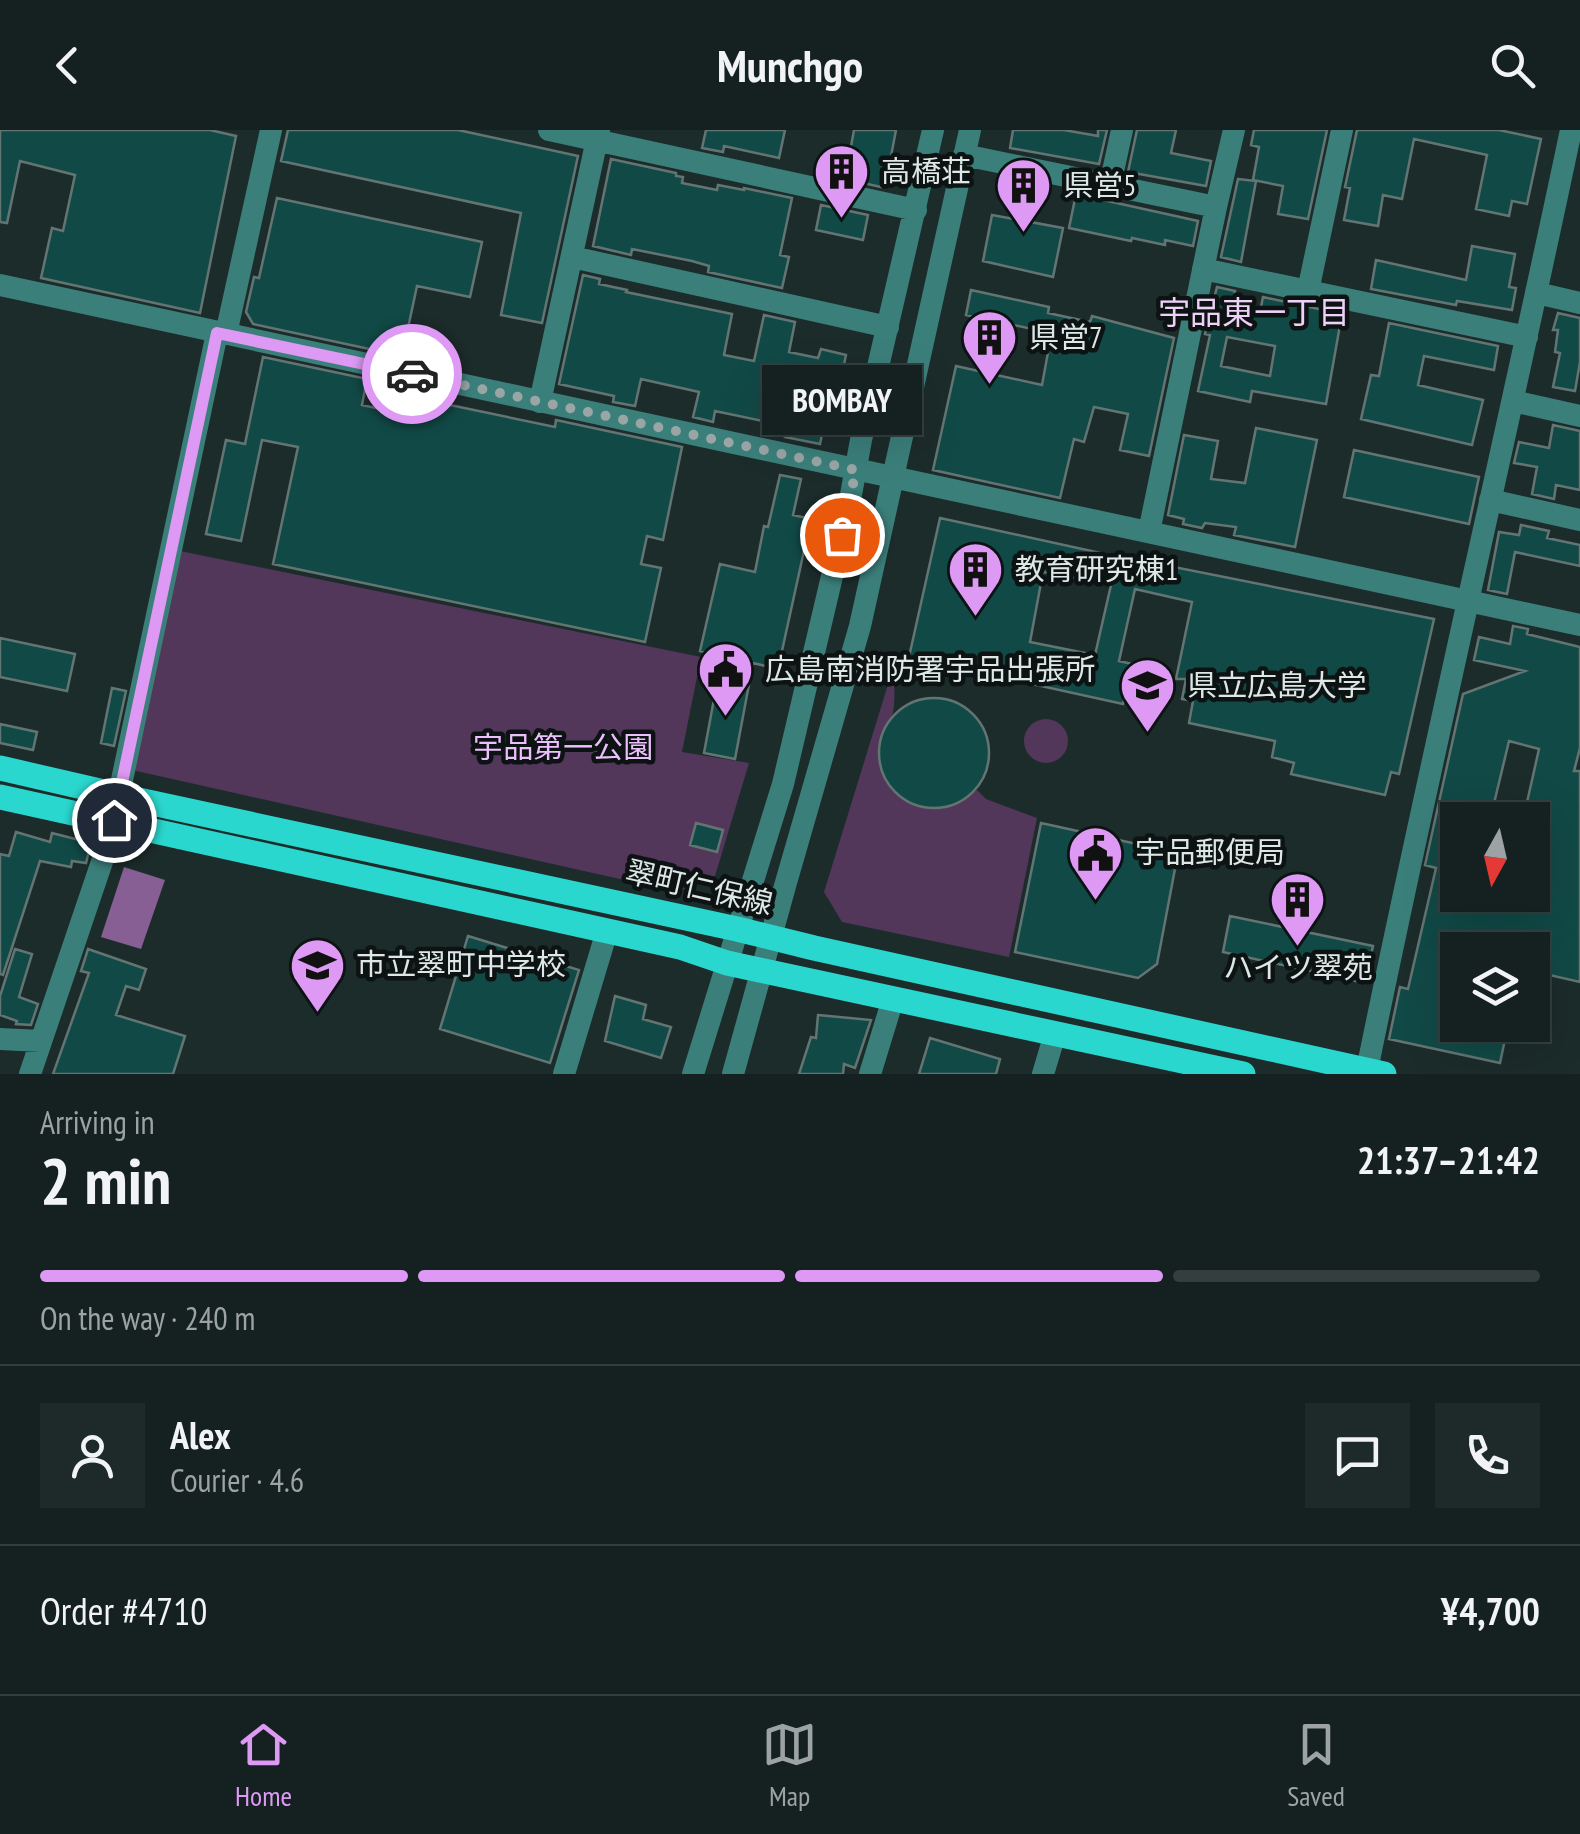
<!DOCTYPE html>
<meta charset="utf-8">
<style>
body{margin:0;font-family:"PT Sans Narrow","Noto Sans JP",sans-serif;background:#1e2929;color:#f1f3f6;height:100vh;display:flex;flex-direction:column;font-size:38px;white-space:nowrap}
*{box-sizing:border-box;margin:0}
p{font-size:32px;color:#9da3a5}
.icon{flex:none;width:55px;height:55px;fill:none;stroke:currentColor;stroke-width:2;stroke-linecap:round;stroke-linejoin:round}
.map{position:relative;height:944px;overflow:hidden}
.details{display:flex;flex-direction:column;background:#152120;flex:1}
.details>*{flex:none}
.needle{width:65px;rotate:188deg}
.tools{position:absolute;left:1440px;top:672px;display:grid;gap:20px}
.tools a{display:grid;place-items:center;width:110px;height:110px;border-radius:0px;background:#152120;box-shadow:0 10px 40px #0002,0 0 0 2px #343e3e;font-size:50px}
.pin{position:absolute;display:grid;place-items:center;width:85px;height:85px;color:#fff;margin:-42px;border:5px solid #fff;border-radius:50%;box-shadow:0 2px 10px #0007}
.courier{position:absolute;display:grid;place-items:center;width:100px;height:100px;margin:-50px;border:8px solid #dd99f4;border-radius:50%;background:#fff;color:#222;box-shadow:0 2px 12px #0007}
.bubble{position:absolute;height:70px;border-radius:0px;background:#152120;box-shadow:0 10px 40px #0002,0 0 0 2px #343e3e;font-size:32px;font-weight:700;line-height:70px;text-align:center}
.overview em{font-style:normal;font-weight:700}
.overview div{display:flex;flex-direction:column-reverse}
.overview{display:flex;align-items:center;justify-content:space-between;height:170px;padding:0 40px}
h1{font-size:65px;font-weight:700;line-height:75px}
.bar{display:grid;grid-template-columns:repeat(4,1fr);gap:15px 10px;align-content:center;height:120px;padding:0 40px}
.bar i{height:12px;border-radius:8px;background:#343e3e}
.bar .on{background:#dd99f4}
.bar p{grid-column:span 4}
.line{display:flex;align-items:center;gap:25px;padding:0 40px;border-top:2px solid #343e3e}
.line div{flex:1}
.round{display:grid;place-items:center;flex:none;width:105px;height:105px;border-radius:0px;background:#1e2929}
header{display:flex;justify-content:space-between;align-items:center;height:130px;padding:0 40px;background:#152120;font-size:45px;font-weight:700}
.dock{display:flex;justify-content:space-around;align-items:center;height:140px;border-top:2px solid #343e3e;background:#152120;font-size:28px;color:#9da3a5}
.dock a{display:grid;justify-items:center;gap:5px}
.dock .on{color:#dd99f4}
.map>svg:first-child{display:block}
.green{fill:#52375b}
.water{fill:#875f95}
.building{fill:#114946;stroke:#637573;stroke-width:2.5;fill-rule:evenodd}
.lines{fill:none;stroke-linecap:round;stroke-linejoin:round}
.minor{stroke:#3b7f7b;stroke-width:22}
.major{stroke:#2ad7ce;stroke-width:25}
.done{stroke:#99a6a5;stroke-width:10;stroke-dasharray:0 18}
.route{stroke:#dd99f4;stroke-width:12}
.labels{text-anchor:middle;stroke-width:9;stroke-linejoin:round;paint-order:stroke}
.poi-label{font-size:30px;fill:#dde7e6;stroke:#0c1312;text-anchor:start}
.park-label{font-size:30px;fill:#ecbefd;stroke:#0c1312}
.street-label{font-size:30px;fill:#dde7e6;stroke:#0c1312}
.neighbourhood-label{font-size:32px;fill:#edd1f7;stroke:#0c1312}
</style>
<header><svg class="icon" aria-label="back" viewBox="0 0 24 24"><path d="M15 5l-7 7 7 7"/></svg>Munchgo<svg class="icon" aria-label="search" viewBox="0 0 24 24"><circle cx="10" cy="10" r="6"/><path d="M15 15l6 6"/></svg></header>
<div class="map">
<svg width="1580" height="944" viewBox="0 0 1580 944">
<rect width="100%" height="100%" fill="#1c2c2b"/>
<path class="green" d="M180,421l521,106 -19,95 67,11 -34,113 -37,16 -546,-122z
M894,535c-1,16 3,39 -3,54 -5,13 -14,20 -13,36 0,9 5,21 10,28 23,30 60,28 89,7l9,9 51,19 -28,139 -167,-35 -18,-30z
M1024 611a22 22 0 1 1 44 0a22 22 0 1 1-44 0Z"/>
<path class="water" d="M124,737l41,13 -24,69 -40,-12z"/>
<path class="building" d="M0,0h210l26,6 -36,177 -159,-35 11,-50 11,3 12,-56 -55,-14 -13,62 -7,-1z
M288,0h170l120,26 -36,167 -41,-8 20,-102 -240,-52z
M706,0h79l-6,28 -55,-12 -1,6 -21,-4z
M854,0h42l-8,42h-4l-3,15 -36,-8z
M1013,0h51l34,6v-6h9l-8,34 -89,-16z
M1137,0h39l-5,23 40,8 -5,25 -78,-14z
M1254,0h73l-19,89 -30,-5 5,-28 -30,-6 6,-33 -8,-2z
M1357,0h142l42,9 -14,65 -15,-3 -3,15 -33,-7 11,-54 -73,-16 -12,60 -19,-4 -5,31 -34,-6 6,-32 -5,-1z
M611,29l65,14v3l7,1 -1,6 35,7 1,-5 26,5v-2l48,10 -12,57 9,2 -7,31 -74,-16 1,-6 -17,-5 -60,-12 -1,6 -38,-9z
M1238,49l18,2 -15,81 -20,-5z
M1076,64l122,27 -5,25 -28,-6v5l-33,-7 -1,3 -62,-13z
M277,68l205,44 -12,55 -53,-11 -15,70 -149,-32 -7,-12 8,-35 5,1z
M821,75l47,10 -5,25 -47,-10z
M992,85l71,13 -10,49 -70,-16z
M1472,116l43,8 -6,33 7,1 -4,22 -55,-9 -1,4 -85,-16 5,-29 90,20z
M583,145l17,4 -1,5 28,6 -1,2 106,22 -8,41 30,6 10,-46 31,7 -6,30 29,6 3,-9 25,6 -3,14 -7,-1 -16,76 -35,-7 2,-11 -72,-15 -2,11 -20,-5 6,-25 -58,-13 -6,27 -22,-4 1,-6 -55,-12z
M1217,157l18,4 -3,16 28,5 3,-15 79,17 -16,90 -74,-13 -2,11 -52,-11 12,-56 -5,-1zM1227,207l48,9 -5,30 -49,-10z
M971,160l78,17 -1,6 42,9 2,-6 82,22 -25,118 -29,-6 8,-36 -34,-7 -10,35 -10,-3 -14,59 -127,-28 23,-104 86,19 9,-49 -9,-2v-3l-76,-16z
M1558,183l22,5v44l-5,29 -22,-4 7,-34 -5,-1 3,-22h-5z
M1389,193l109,23 -4,24 -70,-14 -6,29 65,15 -11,45 -111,-26 10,-44 8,1z
M263,227l104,22 -5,26 60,13 4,-18 129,27 1,-7 126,27 -19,93 -16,-4 -6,28 20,4 -16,74 -372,-78 25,-117 -36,-7 -21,101 -35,-7 20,-94 19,4z
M1553,295l27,6v59l-24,-5 -2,14 -22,-5 5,-27 -23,-4 5,-21 30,6z
M1256,298l61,12 -22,107 -61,-12 2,-8 -31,-4 -3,5 -19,-4 1,-5 -16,-4 16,-80 34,6 -7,38 34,4z
M1354,320l125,27 -10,47 -125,-27z
M780,345l21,4 -8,36 18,4 -33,150 -25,-6 -18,96 -31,-6 18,-97 -22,-5 20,-87 35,8 9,-46 4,1z
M940,388l229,50v-2l265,53 -35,155 -8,-2 -6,23 -94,-21 3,-11 -22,-6 3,-16 -86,-18 4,-22 -11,-2 4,-20h-10l16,-77 -57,-13 -16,72 13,3 -9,40 -214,-47zM1043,442l68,13 -16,70 -65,-13z
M1521,395l28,6 -2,7 33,7v21l-65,-14 -8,42 -19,-4 11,-58 20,3z
M1513,496l15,3 -1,5 53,13v101l-6,23h6v211l-48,-11v-21h-74v75h50l-8,38 -111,-24 11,-52 8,2 28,-121 -11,-3 38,-171 62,-23 -51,-11 5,-23 31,7zM1509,611l30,8 -16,71h9v75h-25l-1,5 -22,-5h-26v-75h23l1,-5 9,1z
M0,508l75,16 -8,37 -67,-14z
M112,558l14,3 -12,55 -13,-3z
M879 623a55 55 0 1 1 110 0a55 55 0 1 1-110 0Z
M0,594l37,8 -4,18 -33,-7z
M696,693l27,7 -6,22 -27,-7z
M1041,693l137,30 -21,111 -19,14 -123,-26z
M16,702l34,10 2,-9 39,10 -5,20 -14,-2 -1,6 -31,-6 -37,114 -3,-1v-120l9,2z
M1230,786l143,30 -8,37 -142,-31z
M468,806l111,34 -29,93 -110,-34z
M15,819l17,5 -13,43 19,7 -7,21 -15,-1 1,-3 -17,-6v-19z
M88,819l58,20 -7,21 -13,-4 -10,29 69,21 -12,38h-120l36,-101 -8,-2z
M615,866l31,9 -3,14 28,8 -10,31 -56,-17z
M818,885l53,5 -16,48 -11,-4 -1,10h-44l12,-37 5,1z
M930,908l70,21 -4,15h-77z"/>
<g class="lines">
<path class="minor" d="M549,0l367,80
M964,25l252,52
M1110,55l12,-55
M572,127l316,70
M1203,139l324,68
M0,155l1580,340
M1308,161l34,-161
M1537,163l43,10
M226,204l45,-204
M1513,271l67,15
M540,272l59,-272
M1490,370l90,20
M1149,402l67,-325 18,-77
M0,909l41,2
M30,944l79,-233 108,-508
M564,944l43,-143
M693,944l90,-290 67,-284 11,-60 72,-310
M733,944l52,-188 75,-260 110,-496
M870,944l23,-75
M1043,944l12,-40
M1356,944l11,-4c64,-314 138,-626 204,-940"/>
<path class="major" d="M0,638l143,33 594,128 77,19 570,126
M0,667l680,150 47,16 516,111"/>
</g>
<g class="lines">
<path class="done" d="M412,244l444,96 -14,65"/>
<path class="route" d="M114,690l103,-487 195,41"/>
</g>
<defs>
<symbol id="building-pin" viewBox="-11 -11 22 30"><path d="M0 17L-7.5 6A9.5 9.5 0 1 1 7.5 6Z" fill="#dd99f4" stroke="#0c1312"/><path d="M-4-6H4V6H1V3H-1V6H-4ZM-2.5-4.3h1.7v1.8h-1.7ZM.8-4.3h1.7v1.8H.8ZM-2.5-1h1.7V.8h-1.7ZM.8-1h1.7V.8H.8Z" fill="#111"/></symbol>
<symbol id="civic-pin" viewBox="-11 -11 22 30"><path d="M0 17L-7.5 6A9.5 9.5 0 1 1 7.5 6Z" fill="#dd99f4" stroke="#0c1312"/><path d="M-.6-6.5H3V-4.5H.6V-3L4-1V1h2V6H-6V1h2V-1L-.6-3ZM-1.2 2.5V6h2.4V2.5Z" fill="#111"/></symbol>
<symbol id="university-pin" viewBox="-11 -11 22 30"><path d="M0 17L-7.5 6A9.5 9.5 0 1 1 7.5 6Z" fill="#dd99f4" stroke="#0c1312"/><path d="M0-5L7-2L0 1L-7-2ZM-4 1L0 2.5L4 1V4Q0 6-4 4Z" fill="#111"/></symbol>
<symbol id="school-pin" viewBox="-11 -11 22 30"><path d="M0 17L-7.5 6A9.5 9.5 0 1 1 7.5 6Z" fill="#dd99f4" stroke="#0c1312"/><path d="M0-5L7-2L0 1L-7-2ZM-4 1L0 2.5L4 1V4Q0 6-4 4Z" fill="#111"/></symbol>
</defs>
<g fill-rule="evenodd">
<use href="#building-pin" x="810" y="10" width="63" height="86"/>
<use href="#building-pin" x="992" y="24" width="63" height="86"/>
<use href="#building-pin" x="958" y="176" width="63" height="86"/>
<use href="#building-pin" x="944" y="408" width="63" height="86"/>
<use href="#civic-pin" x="694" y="508" width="63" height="86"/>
<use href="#university-pin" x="1116" y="524" width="63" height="86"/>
<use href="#civic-pin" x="1064" y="692" width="63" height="86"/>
<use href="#building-pin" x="1266" y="738" width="63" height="86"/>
<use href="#school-pin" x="286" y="804" width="63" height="86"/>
</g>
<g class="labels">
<g class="poi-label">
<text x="881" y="52">高橋荘</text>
<text x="1063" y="66">県営5</text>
<text x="1029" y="218">県営7</text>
<text x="1015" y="450">教育研究棟1</text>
<text x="765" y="550">広島南消防署宇品出張所</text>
<text x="1187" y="566">県立広島大学</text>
<text x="1135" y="733">宇品郵便局</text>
<text x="356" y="845">市立翠町中学校</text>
<text x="1298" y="848" text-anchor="middle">ハイツ翠苑</text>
</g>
<g class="park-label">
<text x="563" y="628">宇品第一公園</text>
</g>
<g class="street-label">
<text transform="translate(699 758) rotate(13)" y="10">翠町仁保線</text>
</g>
<g class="neighbourhood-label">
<text x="1254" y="194">宇品東一丁目</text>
</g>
</g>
</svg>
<div class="tools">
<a><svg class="needle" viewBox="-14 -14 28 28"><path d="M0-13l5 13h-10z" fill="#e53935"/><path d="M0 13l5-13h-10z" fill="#9da3a5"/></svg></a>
<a><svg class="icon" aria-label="layers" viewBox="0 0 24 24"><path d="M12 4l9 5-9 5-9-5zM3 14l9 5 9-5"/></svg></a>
</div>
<div class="pin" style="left:842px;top:405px;background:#ea580c"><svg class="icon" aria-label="bag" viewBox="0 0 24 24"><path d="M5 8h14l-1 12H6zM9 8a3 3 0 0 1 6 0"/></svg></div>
<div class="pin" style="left:114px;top:690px;background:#1f2937"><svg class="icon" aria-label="home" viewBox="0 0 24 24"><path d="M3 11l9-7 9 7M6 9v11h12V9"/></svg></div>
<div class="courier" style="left:412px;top:244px"><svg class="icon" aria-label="car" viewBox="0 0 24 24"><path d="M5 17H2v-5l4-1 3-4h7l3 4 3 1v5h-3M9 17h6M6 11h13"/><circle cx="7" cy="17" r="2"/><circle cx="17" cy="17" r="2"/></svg></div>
<div class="bubble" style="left:762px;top:235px;width:160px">BOMBAY</div>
</div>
<section class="details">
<div class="overview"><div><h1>2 min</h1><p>Arriving in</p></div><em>21:37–21:42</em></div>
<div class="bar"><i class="on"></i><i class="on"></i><i class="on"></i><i></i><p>On the way · 240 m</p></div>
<div class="line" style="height:180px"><a class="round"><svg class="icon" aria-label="person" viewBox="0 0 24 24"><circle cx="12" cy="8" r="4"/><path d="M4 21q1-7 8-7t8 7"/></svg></a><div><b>Alex</b><p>Courier · 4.6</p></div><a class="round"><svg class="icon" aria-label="chat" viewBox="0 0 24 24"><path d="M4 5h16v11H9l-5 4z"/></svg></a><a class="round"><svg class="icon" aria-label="phone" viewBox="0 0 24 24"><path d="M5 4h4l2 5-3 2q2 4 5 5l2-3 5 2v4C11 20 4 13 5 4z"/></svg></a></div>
<div class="line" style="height:130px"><div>Order #4710</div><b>¥4,700</b></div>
</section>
<nav class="dock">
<a class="on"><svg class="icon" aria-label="home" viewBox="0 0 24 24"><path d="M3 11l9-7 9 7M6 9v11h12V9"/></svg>Home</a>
<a><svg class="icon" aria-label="map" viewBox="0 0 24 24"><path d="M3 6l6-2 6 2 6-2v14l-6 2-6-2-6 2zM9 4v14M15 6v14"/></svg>Map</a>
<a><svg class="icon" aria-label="saved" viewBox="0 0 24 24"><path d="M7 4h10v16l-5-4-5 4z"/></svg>Saved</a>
</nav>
